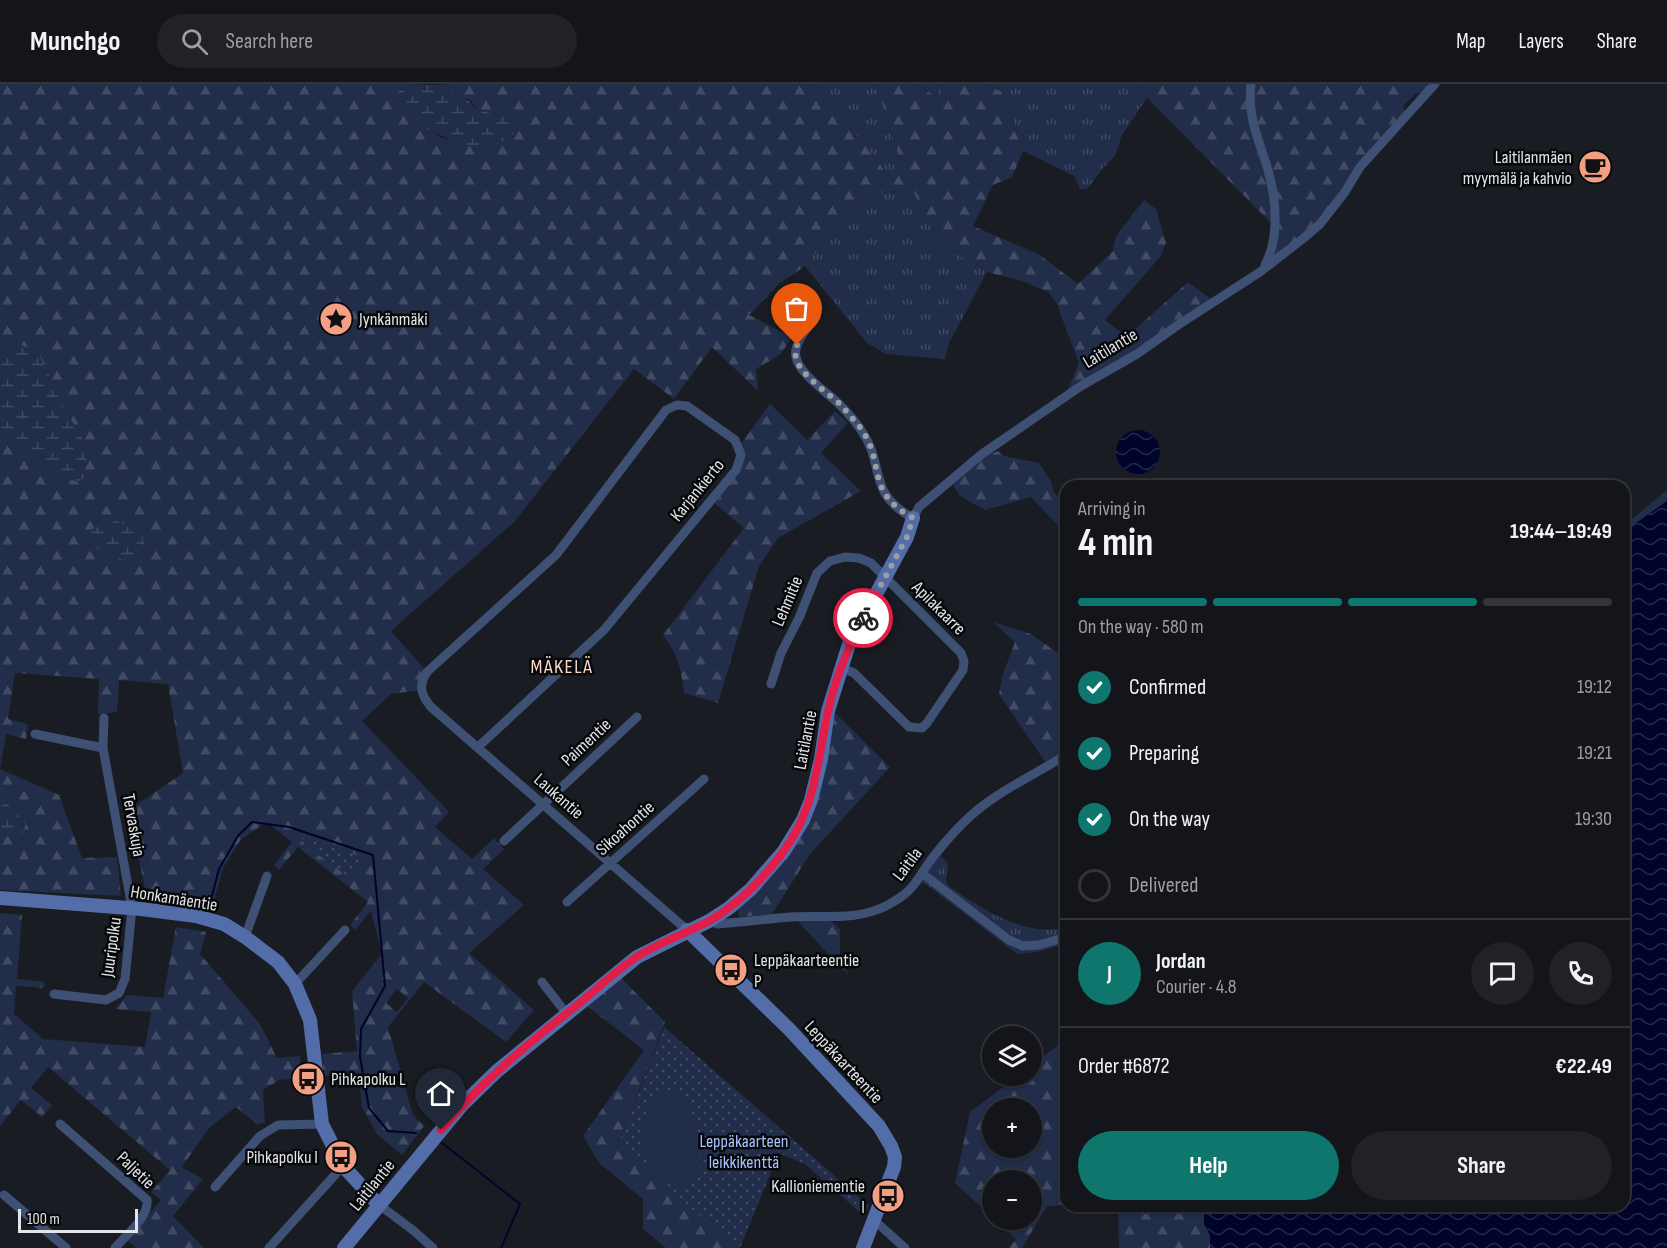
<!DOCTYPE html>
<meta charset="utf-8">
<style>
body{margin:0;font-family:"Sofia Sans Condensed",sans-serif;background:#202227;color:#f1f3f6;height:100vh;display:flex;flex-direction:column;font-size:22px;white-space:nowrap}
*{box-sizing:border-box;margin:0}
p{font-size:20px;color:#9d9fa2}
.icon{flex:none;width:33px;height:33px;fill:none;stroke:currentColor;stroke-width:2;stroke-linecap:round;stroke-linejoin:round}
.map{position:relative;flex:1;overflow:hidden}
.panel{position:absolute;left:1060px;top:396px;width:570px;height:732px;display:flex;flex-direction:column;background:#13151a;border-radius:18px;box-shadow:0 2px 4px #0004,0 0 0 2px #323439}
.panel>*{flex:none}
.controls{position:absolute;left:982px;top:942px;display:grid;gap:12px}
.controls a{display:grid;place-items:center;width:60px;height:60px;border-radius:50%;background:#13151a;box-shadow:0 2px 4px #0004,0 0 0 2px #323439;font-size:30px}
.scale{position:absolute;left:18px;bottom:15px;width:120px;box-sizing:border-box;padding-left:6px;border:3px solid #e2e4e8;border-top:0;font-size:16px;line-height:21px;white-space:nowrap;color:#e2e4e8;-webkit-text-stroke:4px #060709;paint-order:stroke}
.pin{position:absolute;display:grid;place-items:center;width:51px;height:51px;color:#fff;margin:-62px -26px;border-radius:50% 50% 50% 0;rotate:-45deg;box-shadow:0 0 6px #0007}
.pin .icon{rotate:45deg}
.courier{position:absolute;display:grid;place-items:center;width:60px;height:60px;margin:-30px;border:4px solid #e11d48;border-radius:50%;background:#fff;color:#222;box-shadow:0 2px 8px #0007}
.head em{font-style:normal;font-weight:700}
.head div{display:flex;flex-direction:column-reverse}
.head{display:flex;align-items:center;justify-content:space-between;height:102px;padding:0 18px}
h1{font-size:39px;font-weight:700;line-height:45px}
.bar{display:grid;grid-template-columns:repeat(4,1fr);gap:9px 6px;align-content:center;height:72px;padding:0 18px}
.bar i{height:8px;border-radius:4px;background:#323439}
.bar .on{background:#0f766e}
.bar p{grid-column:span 4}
.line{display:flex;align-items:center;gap:15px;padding:0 18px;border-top:2px solid #323439}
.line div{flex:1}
.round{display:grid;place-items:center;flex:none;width:63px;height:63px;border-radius:32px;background:#202227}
ol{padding:0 18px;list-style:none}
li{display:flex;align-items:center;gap:18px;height:66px}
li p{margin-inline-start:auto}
li .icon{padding:6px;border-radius:50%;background:#0f766e;color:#fff;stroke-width:4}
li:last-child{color:#9d9fa2}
li i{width:33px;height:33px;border:3px solid #323439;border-radius:50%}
.button{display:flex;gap:12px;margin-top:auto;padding:12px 18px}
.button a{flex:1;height:69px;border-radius:36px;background:#0f766e;color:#fff;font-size:24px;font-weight:700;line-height:69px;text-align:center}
.button a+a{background:#202227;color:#f1f3f6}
header{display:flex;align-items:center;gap:36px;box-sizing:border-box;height:84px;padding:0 30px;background:#13151a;border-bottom:2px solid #323439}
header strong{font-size:28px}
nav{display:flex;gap:33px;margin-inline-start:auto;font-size:21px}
.search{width:420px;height:54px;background:#202227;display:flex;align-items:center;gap:15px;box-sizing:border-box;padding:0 21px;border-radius:33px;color:#9d9fa2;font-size:22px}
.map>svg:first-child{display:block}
.grass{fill:url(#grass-tufts)}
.forest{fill:url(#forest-firs);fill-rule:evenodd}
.wetland{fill:url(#wetland-marsh)}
.park{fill:url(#park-dots)}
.pitch{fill:#212d49}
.water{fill:url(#water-waves)}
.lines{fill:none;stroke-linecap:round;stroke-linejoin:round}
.stream{stroke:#00042c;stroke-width:2}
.street{stroke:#3f5075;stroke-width:9}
.secondary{stroke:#536da8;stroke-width:14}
.done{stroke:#9c9ea3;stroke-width:6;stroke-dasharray:0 10.8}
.route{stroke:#e11d48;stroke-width:8}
.labels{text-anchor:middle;stroke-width:5;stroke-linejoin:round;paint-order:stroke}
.poi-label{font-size:18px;fill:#e2e4e8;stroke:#060709;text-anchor:end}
.street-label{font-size:18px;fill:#e2e4e8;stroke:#060709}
.park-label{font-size:18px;fill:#a7c3ff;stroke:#060709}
.neighbourhood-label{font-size:20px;letter-spacing:1.5px;fill:#f7d7cb;stroke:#060709}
</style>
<header>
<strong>Munchgo</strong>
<div class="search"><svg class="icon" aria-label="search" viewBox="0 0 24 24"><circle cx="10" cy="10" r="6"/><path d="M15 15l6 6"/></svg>Search here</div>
<nav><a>Map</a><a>Layers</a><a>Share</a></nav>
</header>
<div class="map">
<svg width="1667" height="1164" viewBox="0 0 1667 1164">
<defs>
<pattern id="grass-tufts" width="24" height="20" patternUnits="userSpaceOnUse" patternTransform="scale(1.5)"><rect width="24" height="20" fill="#212d49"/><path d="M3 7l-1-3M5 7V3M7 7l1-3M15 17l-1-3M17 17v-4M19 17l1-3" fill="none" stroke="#414b63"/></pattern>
<pattern id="forest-firs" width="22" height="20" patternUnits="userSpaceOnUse" patternTransform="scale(1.5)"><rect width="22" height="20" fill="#212d49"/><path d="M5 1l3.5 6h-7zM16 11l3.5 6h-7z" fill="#414b63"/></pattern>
<pattern id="wetland-marsh" width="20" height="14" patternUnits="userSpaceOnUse" patternTransform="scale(1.5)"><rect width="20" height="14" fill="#212d49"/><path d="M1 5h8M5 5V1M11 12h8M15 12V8" fill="none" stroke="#414b63"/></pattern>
<pattern id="park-dots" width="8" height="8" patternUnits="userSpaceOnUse" patternTransform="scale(1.5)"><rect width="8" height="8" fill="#212d49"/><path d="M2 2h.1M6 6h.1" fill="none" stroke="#414b63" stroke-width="1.8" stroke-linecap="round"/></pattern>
<pattern id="water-waves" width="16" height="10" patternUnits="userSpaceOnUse" patternTransform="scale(1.5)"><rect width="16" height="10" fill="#00042c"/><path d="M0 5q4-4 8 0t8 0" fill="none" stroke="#25284b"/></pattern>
</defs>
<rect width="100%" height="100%" fill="#191c22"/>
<path class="grass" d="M814,0h62l28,88 -14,7 -11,-16z
M918,0h22l6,21z
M983,0h156l8,14 -25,37 -7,21 -12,12 -16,21h-7l-6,-13 -51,-25 -21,-59z
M913,107l26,52 48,29 -38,71 -4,16 -59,-5 -19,-11 -62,-77 59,-73z
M1667,406v11l-42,30 -1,-5z
M944,760l-3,12 7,7 -2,18 4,6c35,23 73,50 116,41v16l-29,8 -20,2 -91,-70 -8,-1z"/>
<path class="forest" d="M0,0h407l-9,7 15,28 29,19 15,2 11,6 20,-1 14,-3 12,-6 -6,-18 -30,-8 -8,-10 -15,-6 -9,-9 -6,-1h374l65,79 11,16 14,-7 -28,-88h42l27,20 -5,-20h43l19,8 21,59 -11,26 -19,8 -20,41 67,29 38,29 35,-33 3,-15 28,-36 12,9 10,34 -6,14 -55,63 17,13 10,-1 56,-50 26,19 -150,97 15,-35 -23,-61 -8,-10 -26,-11 -35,-9 -48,-29 -26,-52 -49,2 -59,73 -26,18 -30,31 43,22 -11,17 -25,15 2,22 -46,-44 -38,52 -40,-30 -119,152 -124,110 36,41 -6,18 -30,4 -29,27 87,91 -14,15 37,32 22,-21 10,11 -21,20 41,36 -55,48 65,57 -28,32 -82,-60 -36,45 25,88 11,11 -22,29 -25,-21 -15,-27 -3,-33 -35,2 -2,-22 35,-3 -5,-60 30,-37 -11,-43 -16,19 -5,-5 18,-23 -70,-55 -19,23 -5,-5 18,-23 -25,-20 -26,17 -18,29 -12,43 -64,-12 -18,-89 54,-37 -15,-89 -49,-4 -2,32 -19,3 1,-36 -84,-6 -7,46 20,5 -2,15 -20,-5 -6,35 59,26 23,63 35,-1 4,39 -121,-6zM397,905l11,9 -11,14 -11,-9z
M1139,0h296l-9,10 -10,-1 -13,13 4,9 -87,109 -60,48 14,-46 -127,-128z
M770,320l37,36 28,-29 13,12 -27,30 40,38 -83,47 -19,28 -41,137 -34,-10c-3,-25 -6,-38 -21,-58l81,-107 -33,-28 25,-30 3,-24z
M998,367l6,5 35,7 12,18 3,12 12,10v31l-35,-37 -46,13 -25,-14 -7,-11 34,-30z
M993,538l38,12 35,25v96l-18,11 -49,-72 3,-17 13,-35z
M835,629l55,54 -80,87 -38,60 -33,3 -2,-9 51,-56 37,-92z
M0,829l22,2 -5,64 28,3 -1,6 -28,-2 -2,28 29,25 102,8 6,-35 -36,-3 12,-14 36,3 13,-71 30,5 -6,22 60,70 17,34 23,-2 2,22 -23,2 -16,10 2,33 -8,1 -21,-17 -27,21 -27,39 21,12 -30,37 31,32h-68l-9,-8 34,-40 -10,-8 19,-22 -122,-103 -17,21 21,17 -10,12 -21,-17 -21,26z
M794,833h33l13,12v26l8,20z
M621,894l44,44 -47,123 119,103h-71l-23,-19v-30l-44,-36 -16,-27 61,-86 -57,-44z
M1066,956v160l-3,5 -16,1 -25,42h-13l7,-9 -21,-19h37v-40h-39v38l-38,-35 15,-71 48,-36h14v-11zM993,1024h39v40h-39z
M1118,1122h86v18l6,11v13h-91z"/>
<path class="wetland" d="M407,0l39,1 9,9c13,1 15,12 24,16 9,3 20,5 29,8l6,18c-13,7 -30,13 -46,10 -4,-1 -8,-5 -13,-6 -29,-8 -48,-19 -57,-50z
M16,259l18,7 6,6 24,52 21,35 2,9 -3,26 -7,4 -30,-12 -12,-14 -26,-16 -9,-9v-76z
M119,436l24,17 -2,18c-2,2 -6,5 -8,5 -9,2 -38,-8 -41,-16 -2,-6 -1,-10 0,-15z
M0,716l10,6 16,18 -4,10 -10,-2 -12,2z"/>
<path class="park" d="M305,752l59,22 -17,18 -46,-34z
M664,943l205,179 -5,10 -59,-52 -26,-11 -39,95h-3l-119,-103z"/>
<path class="pitch" d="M663,1007c32,-1 37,51 37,74 -1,10 -6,16 -14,21 -46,7 -58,-73 -23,-95z"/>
<path class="water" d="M1116 368a22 22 0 1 1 44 0a22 22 0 1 1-44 0Z
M1667,417v747h-457v-13l-6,-11v-18h420l1,-675z"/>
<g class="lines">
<path class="stream" d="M208,827l11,-42 19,-33 14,-14 37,5 84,28 12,131 -24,43 -1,28 9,51 19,23 28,2
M441,1058l79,62 -19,44"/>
<path class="street" d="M1251,0c-4,34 8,55 17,86 8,29 12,67 -3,95
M816,233c-8,11 -23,26 -20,40 3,17 32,36 44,48 7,7 15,16 21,25 25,35 5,63 52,88l6,-11 63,-53 99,-68 56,-32 41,-29 82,-53 45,-35 15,-13 25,-32 15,-25 75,-83
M771,600l10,-31 18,-35 18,-45 13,-12 15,-4 14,1 12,5 90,90 3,8 -1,9 -36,53 -5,5 -13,-1 -55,-54 -13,-5
M35,650l68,14
M478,663l126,-117 132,-160 5,-15 -6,-15 -48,-34 -10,-1 -11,5 -110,145 -129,117c-9,14 -6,23 4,35l256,223
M504,757l133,-124
M923,790l86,66 14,6 16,-1 27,-8
M567,818l137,-123
M709,837l9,3c25,-2 49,-5 73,-7 32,-2 65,4 95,-11 27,-14 28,-22 44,-45 10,-13 21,-26 33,-38 30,-30 68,-46 103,-68
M245,853l22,-61
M542,898l24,31
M295,900l50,-54
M54,910l52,6 13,-7 6,-14 7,-71 -29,-160 1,-30
M60,1040l87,76c2,17 -21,35 -32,48
M215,1103l45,-51 18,-11 44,-1
M4,1111l62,53
M378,1120l36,27 19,17
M874,1136l31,28
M269,1164l74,-82"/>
<path class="secondary" d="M0,814l141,11 55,7 28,8 21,13 33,25 17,22 15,36 12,104 21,42 35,38
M687,846l102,99 90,97 12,20 4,11 -1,10 -31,81
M344,1164l118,-143 35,-34 140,-114 72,-36 20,-13 22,-19 33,-38 19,-31 8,-20 10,-41 7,-48 21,-67 58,-107 6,-19"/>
</g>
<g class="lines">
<path class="done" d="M797,261c-1,4 -2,9 -1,14 5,16 32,34 45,46 6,7 12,14 18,21 28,36 4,65 54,92l-6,19 -44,81"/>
<path class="route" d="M441,1046c41,-49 90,-89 140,-128 18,-15 37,-33 57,-46 23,-14 49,-23 73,-36 29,-17 52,-41 72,-68 33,-44 34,-89 45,-141 7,-32 20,-63 35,-93"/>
</g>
<defs>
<symbol id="cafe-disc" viewBox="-11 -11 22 22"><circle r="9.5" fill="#f39f83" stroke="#060709"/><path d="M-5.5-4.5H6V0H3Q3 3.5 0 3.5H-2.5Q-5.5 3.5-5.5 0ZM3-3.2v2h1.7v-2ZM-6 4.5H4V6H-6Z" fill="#111"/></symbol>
<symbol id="sight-disc" viewBox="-11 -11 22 22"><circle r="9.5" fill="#f39f83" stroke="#060709"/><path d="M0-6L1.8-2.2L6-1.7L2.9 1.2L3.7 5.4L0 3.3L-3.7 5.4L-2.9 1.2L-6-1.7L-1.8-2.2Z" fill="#111"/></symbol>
<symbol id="bus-disc" viewBox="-11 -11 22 22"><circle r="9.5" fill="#f39f83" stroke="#060709"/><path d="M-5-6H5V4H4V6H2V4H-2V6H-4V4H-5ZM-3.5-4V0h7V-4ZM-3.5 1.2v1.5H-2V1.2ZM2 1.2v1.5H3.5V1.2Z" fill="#111"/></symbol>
</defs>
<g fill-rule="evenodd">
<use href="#cafe-disc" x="1576" y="64" width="38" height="38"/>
<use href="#sight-disc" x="317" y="216" width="38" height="38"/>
<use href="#bus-disc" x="712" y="867" width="38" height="38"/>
<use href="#bus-disc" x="289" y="976" width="38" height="38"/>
<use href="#bus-disc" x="322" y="1054" width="38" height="38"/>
<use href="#bus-disc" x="869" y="1093" width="38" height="38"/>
</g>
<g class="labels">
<g class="poi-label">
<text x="1572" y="79">Laitilanmäen<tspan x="1572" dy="21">myymälä ja kahvio</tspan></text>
<text x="359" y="241" text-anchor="start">Jynkänmäki</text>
<text x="754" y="882" text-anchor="start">Leppäkaarteentie<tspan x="754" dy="21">P</tspan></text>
<text x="331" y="1001" text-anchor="start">Pihkapolku L</text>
<text x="318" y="1079">Pihkapolku I</text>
<text x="865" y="1108">Kallioniementie<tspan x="865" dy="21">I</tspan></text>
</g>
<g class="street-label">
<text transform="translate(1110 264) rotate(-31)" y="6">Laitilantie</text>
<text transform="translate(697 406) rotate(-51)" y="6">Karjankierto</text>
<text transform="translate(787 517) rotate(-67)" y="6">Lehmitie</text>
<text transform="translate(939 524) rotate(45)" y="6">Apilakaarre</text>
<text transform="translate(805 656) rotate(-79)" y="6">Laitilantie</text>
<text transform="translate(586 658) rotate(-43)" y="6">Paimentie</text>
<text transform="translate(559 712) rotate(41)" y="6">Laukantie</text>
<text transform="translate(134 741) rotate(80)" y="6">Tervaskuja</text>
<text transform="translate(625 744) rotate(-42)" y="6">Sikoahontie</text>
<text transform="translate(907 780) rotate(-53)" y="6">Laitila</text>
<text transform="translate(174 814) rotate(9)" y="6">Honkamäentie</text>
<text transform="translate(111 863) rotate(-82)" y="6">Juuripolku</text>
<text transform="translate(844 978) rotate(47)" y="6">Leppäkaarteentie</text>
<text transform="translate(136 1086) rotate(44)" y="6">Paljetie</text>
<text transform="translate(372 1101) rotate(-51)" y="6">Laitilantie</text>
</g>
<g class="park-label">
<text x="744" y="1063">Leppäkaarteen<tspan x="744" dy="21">leikkikenttä</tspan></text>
</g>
<g class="neighbourhood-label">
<text x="562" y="589">MÄKELÄ</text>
</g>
</g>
</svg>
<div class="controls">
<a><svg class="icon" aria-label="layers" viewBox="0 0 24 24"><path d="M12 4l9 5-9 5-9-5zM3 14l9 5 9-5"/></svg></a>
<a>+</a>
<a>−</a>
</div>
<div class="scale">100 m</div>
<div class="pin" style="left:797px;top:261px;background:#ea580c"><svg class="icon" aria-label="bag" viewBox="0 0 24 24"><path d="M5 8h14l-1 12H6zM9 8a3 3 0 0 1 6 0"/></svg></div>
<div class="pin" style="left:441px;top:1046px;background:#1f2937"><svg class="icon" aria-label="home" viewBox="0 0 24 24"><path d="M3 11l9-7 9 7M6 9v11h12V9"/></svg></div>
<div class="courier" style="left:863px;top:534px"><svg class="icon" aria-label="bike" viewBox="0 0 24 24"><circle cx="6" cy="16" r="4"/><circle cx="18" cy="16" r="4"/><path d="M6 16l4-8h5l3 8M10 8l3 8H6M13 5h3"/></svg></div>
<section class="panel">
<div class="head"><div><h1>4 min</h1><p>Arriving in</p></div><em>19:44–19:49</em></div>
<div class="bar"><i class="on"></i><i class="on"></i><i class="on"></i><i></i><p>On the way · 580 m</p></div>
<ol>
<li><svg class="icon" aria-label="check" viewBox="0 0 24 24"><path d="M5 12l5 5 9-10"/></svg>Confirmed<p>19:12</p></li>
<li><svg class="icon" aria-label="check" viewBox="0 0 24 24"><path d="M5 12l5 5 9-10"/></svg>Preparing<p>19:21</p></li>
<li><svg class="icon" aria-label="check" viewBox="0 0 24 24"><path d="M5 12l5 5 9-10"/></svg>On the way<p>19:30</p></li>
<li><i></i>Delivered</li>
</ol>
<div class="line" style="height:108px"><b class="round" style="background:#0f766e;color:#fff">J</b><div><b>Jordan</b><p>Courier · 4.8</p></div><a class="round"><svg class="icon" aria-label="chat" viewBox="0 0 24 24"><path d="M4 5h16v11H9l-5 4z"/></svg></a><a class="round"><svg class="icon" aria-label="phone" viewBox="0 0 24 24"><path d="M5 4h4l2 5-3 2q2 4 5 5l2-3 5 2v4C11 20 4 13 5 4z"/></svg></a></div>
<div class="line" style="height:78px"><div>Order #6872</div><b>€22.49</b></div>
<div class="button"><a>Help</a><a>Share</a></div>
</section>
</div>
